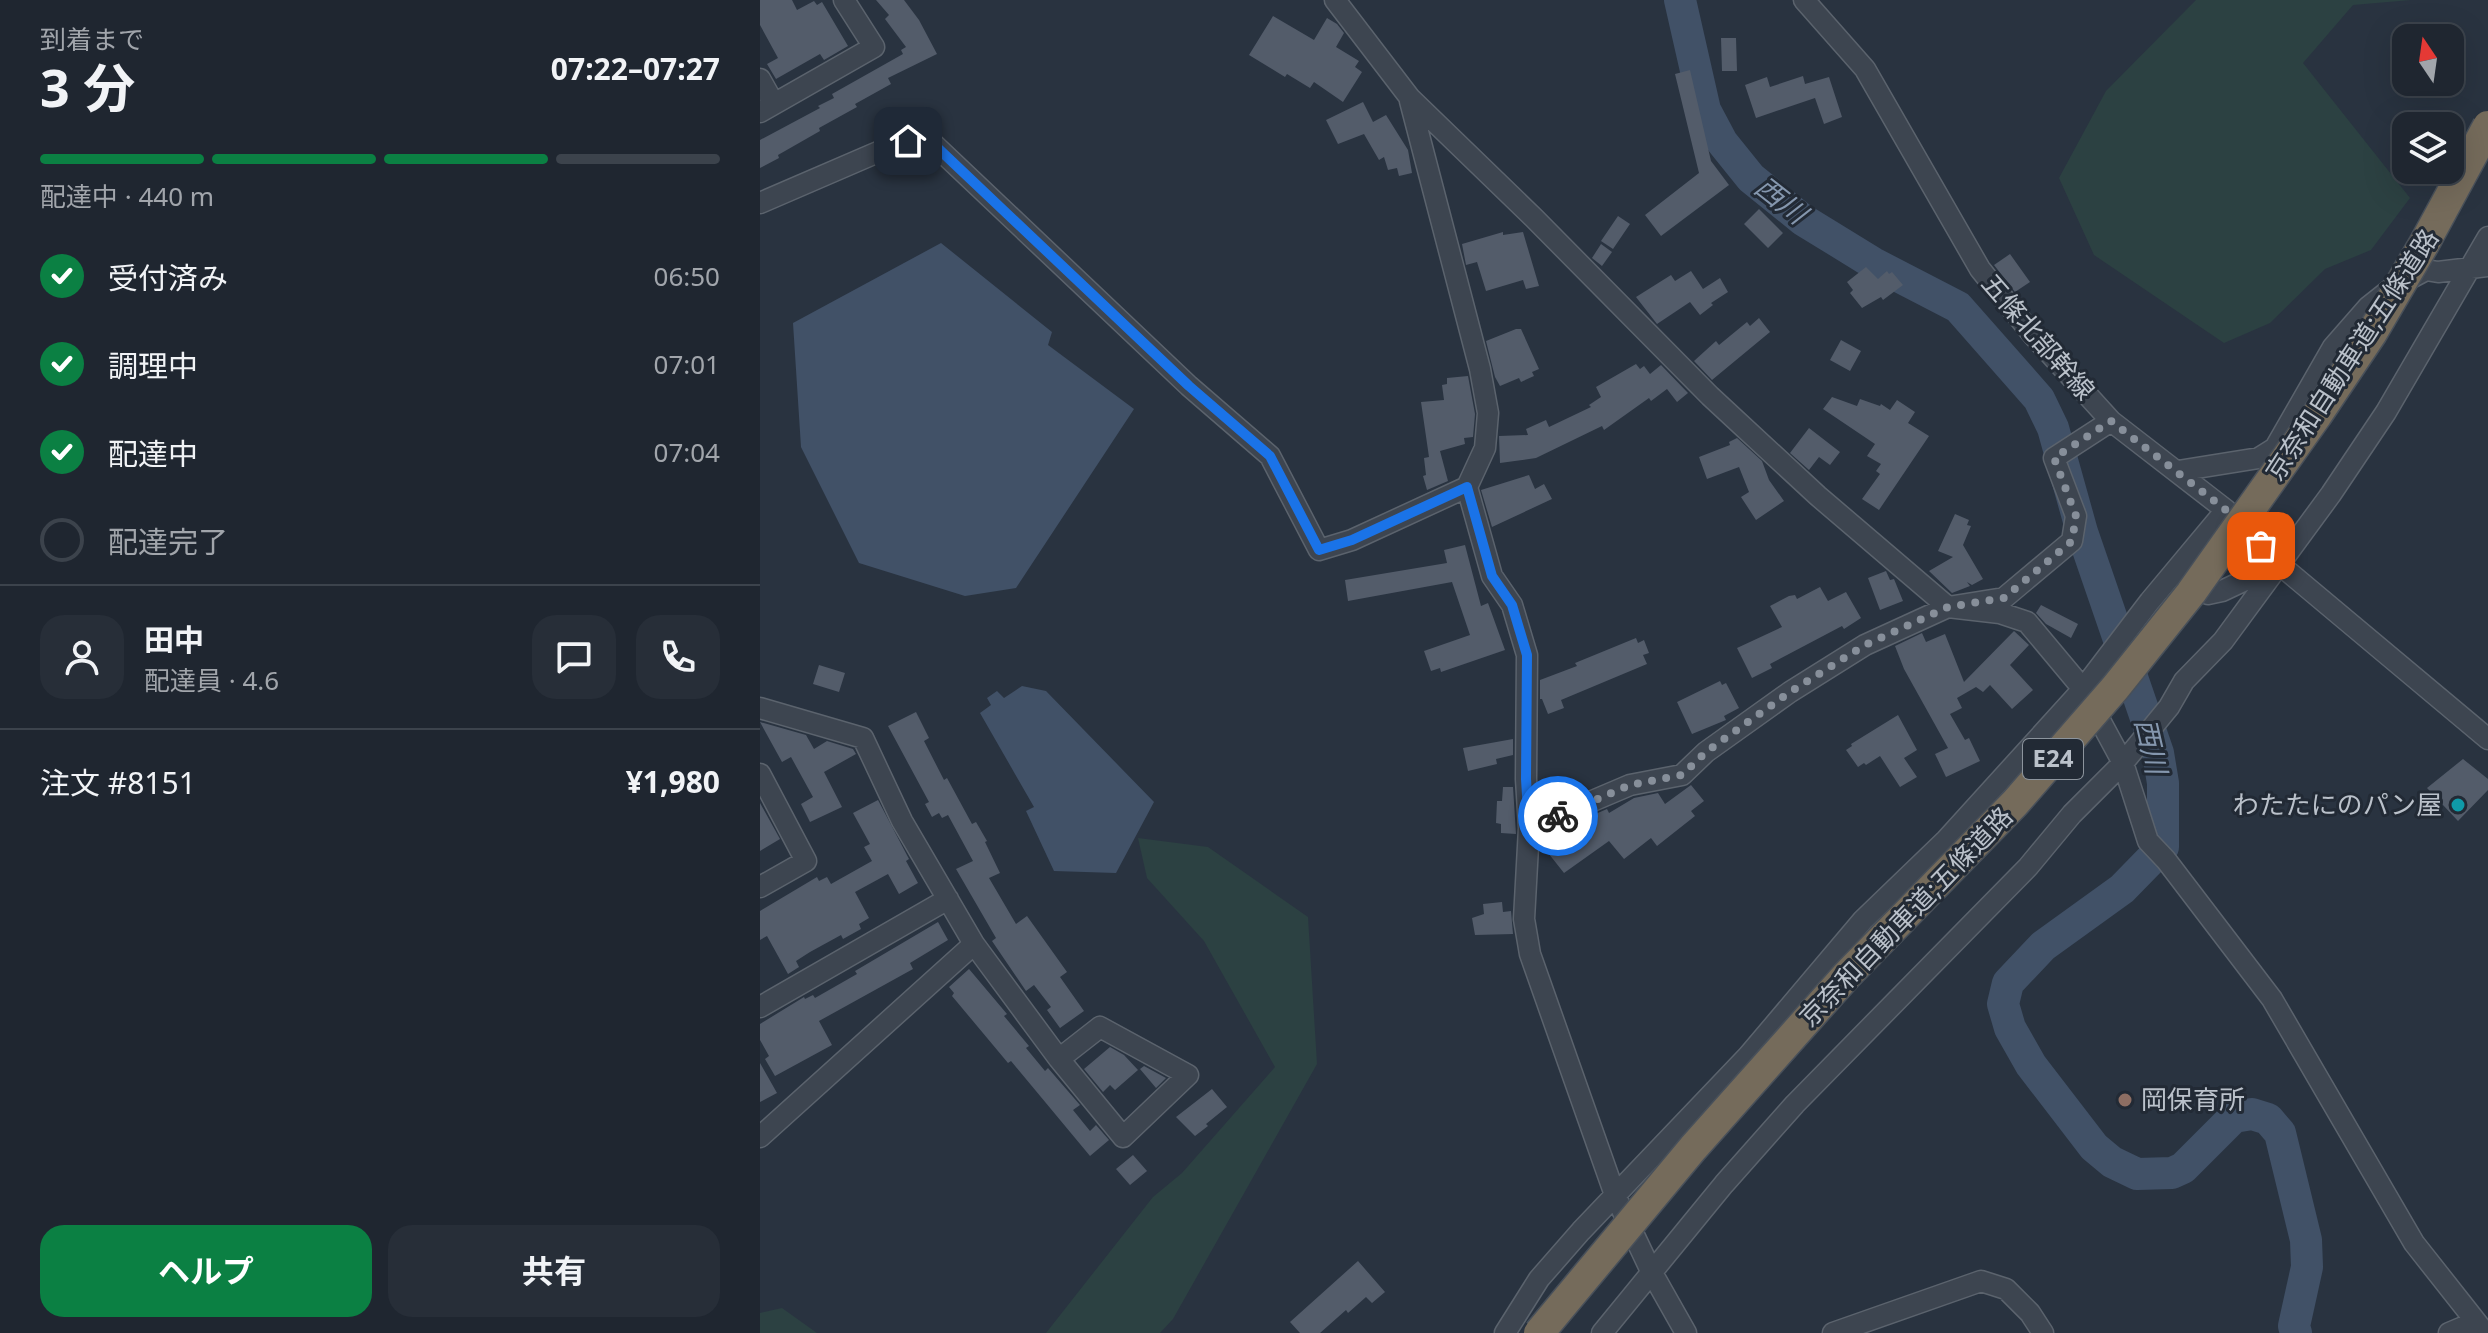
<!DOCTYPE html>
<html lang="ja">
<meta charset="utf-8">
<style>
body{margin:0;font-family:"Noto Sans","Noto Sans JP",sans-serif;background:#272e38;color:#f1f3f6;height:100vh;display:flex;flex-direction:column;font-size:30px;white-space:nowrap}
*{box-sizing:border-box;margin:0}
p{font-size:26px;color:#a1a5ab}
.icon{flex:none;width:44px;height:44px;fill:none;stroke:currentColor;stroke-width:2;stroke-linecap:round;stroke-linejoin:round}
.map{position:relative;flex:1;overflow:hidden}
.side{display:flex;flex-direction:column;background:#1f2630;width:760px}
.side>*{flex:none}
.needle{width:52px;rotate:347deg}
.fabs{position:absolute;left:1632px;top:24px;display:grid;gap:16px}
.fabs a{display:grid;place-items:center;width:72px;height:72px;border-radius:16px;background:#1f2630;box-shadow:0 8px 32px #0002,0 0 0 2px #3c434c;font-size:40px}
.pin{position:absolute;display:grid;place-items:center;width:68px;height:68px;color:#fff;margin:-34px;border-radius:16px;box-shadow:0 4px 12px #0006}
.courier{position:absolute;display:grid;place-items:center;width:80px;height:80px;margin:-40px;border:6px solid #1a73e8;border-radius:50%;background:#fff;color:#222;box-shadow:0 2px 10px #0007}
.summary em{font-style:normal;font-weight:700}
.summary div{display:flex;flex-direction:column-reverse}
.summary{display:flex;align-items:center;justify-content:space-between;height:136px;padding:0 40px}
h1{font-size:52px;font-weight:700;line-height:60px}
.bar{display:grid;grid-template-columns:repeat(4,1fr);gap:12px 8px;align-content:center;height:96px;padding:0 40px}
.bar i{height:10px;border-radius:6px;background:#3c434c}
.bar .on{background:#0b8043}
.bar p{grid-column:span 4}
.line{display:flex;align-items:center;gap:20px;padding:0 40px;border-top:2px solid #3c434c}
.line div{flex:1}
.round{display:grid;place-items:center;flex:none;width:84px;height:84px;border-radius:24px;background:#272e38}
ol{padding:0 40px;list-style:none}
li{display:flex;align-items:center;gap:24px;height:88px}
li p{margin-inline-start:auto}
li .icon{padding:8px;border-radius:50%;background:#0b8043;color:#fff;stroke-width:4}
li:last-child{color:#a1a5ab}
li i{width:44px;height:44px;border:4px solid #3c434c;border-radius:50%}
.button{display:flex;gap:16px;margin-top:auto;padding:16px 40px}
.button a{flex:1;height:92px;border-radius:24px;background:#0b8043;color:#fff;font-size:32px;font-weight:700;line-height:92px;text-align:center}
.button a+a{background:#272e38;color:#f1f3f6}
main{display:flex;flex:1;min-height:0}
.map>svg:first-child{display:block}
.green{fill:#2c4142}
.water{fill:#415167}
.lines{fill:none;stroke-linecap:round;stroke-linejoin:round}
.river{stroke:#415167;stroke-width:32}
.building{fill:#535c6a}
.minor-casing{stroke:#5b636d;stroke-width:23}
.minor{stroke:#3d4550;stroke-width:20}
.highway-bridge-casing{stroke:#48505a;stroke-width:33;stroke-linecap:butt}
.highway-bridge{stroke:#756b5b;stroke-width:30}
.done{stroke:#878f9a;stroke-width:8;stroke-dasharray:0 14.4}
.route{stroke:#1a73e8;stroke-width:10}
.culture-dot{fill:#0f9aa8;stroke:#222a35;stroke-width:3}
.education-dot{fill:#8d6e63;stroke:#222a35;stroke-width:3}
.labels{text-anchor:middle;stroke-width:6;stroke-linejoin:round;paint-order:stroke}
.shield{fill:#222a35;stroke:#8c949d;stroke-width:2}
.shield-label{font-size:24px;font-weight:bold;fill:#bac1ca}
.street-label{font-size:26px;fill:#bac1ca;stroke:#222a35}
.poi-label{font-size:26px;fill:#bac1ca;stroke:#222a35;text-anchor:end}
.water-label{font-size:28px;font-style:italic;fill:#8597ae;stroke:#222a35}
</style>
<main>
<section class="side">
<div class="summary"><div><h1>3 分</h1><p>到着まで</p></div><em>07:22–07:27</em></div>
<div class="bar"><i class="on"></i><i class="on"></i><i class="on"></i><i></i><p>配達中 · 440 m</p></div>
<ol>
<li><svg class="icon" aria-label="check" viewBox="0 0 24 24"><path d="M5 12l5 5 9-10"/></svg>受付済み<p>06:50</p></li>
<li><svg class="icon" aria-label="check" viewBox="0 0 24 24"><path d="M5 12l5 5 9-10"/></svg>調理中<p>07:01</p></li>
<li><svg class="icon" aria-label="check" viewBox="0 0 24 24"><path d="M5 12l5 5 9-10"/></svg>配達中<p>07:04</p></li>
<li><i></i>配達完了</li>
</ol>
<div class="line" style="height:144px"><a class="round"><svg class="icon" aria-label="person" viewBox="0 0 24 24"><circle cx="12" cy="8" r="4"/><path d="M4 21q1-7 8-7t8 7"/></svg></a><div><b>田中</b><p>配達員 · 4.6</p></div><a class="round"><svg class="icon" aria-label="chat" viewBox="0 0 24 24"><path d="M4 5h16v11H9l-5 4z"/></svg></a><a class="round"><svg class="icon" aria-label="phone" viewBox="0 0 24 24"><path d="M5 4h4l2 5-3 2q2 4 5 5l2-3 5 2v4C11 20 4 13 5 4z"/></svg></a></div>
<div class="line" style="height:104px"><div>注文 #8151</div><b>¥1,980</b></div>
<div class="button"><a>ヘルプ</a><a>共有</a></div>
</section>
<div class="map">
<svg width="1728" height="1333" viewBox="0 0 1728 1333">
<rect width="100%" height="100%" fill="#293340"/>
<path class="green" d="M1436,0h215l-58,5 -50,58 107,135 -39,52 -46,19 -55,54 -46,20 -130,-88 -35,-77 47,-87z
M378,838l70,9 100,70 9,147 -144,255 -13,14h-114l107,-136 29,-24 93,-106 -71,-126 -57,-63z
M22,1308l35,25h-57v-20z"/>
<path class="water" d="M181,243l111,89 -4,13 86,64 -118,179 -51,8 -106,-33 -58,-116 -8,-124z
M262,686l24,5 108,111 -38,71 -62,-2 -28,-60 8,-4 -54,-94 11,-8 -4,-7 10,-7 7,7z"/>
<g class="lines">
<path class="river" d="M920,0l25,110 17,32 29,36 52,42 70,43 85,44 81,92 14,29 29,104 76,221 5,30v64l-41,42 -79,57 -35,37 -5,21 7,24 21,37 63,82 18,15 25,12 35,-1 11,-5 51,-51 18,-3 16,5 12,14 26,107 1,27 -13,59 2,7"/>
</g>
<path class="building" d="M0,0h32l5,10 17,-9 3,4 5,-3 26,44 -24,14 -4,-6 -44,25 -9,-15 11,-6 -18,-33z
M116,0h28l15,20 18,34 -49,24 3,6 -36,20 2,3 -38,21 1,3 -42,24 1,3 -19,10v-28l60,-32 -2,-2 16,-8 -2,-4 71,-40 -2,-4 5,-3 -21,-28 4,-4z
M513,16l41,24 13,-22 10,6 7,9 -8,14 23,14 -4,6 7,5 -19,30 -29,-20 -4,6 -23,-14 -2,3 -36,-22z
M961,38h15l1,33h-15z
M930,70l21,91 18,24 -68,51 -16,-21 54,-42 -24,-99z
M1043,76l2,8 24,-7 13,40 -18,7 -9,-26 -59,20 -11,-33 22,-8 3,10z
M603,102l10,20 13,-7 22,35 4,23 -13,3 -2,-8 -9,2 -4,-13 -5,3 -15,-26 -26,10 -12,-24z
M999,209l24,24 -15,15 -24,-24z
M858,216l12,8 -17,25 -12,-8z
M743,232v3l20,-3 16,54 -13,3 -3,-9 -37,11 -9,-29 -11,3 -4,-21z
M841,244l11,8 -10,14 -10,-8z
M1250,254l20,28 -15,10 -21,-27z
M1106,267l12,12 9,-8 2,3 3,-2 11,13 -20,15 -2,-3 -19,11 -12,-15 3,-3 -6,-8z
M931,271l12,18 17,-11 8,14 -17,11 2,2 -13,10 -10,-13 -33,22 -21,-27 35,-22 4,6z
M999,318l11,14 -58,48 -18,-19 22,-20 3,4 28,-23 3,4z
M756,329h5l18,40 -7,3 2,4 -13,6 -2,-4 -19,8 -5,-9 -9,-36z
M1081,340l20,11 -11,20 -20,-11z
M876,364l4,5 4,-3 6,8 11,-9 27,28 -11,9 -10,-13 -16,12 -2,-3 -45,32 -2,-4 -66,32 -36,5 -1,-27 29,-1 -2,-6 20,-9 3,7 42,-20 -2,-2 12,-8 -5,-10z
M708,376l7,38 -2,23 -9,1 1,6 -25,7 8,30 -21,9 -4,-14 3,-1 -2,-17 5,-1 -8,-55 23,-2 -2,-15 5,-1v-6z
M1072,397l25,9 3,-7 20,7 1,-2 9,6 7,-10 18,12 -7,11 21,13 -50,74 -17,-11 18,-25 -4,-3 5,-7 -14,-8 8,-12 -52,-35z
M1049,428l31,24 -10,13 -11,-8 -10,13 -19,-17z
M977,438l25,23 7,19 15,21 -28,19 -15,-23 8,-5 -10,-25 -32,12 -8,-22 31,-12 -1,-3z
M769,475l6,14 9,-5 8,15 -60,28 -11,-37z
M1195,514l14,6 -2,5 4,1 -8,19 20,34 -11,6 -5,-3 3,4 -18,7 -23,-22 24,-14 -15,-6z
M705,545l16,61 7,-3 17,47 -64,22 -1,-4 -9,3 -7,-20 46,-16 -18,-53 -104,19 -3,-21 102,-17 -3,-13z
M1126,571l4,9 4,-1 9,22 -23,9 -12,-32z
M1060,587l8,14 18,-9 15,26 -17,11 -2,-3 -72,38 2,4 -20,10 -15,-30 45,-21 -12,-21 19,-10 6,-1 2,4z
M1281,605l37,19 -7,14 -25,-14 -10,-11z
M1254,631l15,14 -19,20 23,25 -21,19 -22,-24 -7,7 -7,-5 -19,11 5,10 -12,6 15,26 4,-2 11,23 -34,16 -11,-23 13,-6 -44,-79 -9,-23 27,-13 4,9 19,-8 19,48z
M876,638l2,5 6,-3 5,13 -6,2 4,9 -86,36 3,8 -16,6 -6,-15h-2v-19l37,-14 -2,-3z
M59,665l26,8 -6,19 -26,-8z
M960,681l2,4 4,-2 13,25 -15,8 2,4 -34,14 -15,-32z
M156,712l13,26 -5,3 20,39 3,-2 25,46 4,-2 11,19 -2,1 15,31 -11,5 27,46 11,-8 40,56 -7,5 24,34 -24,17 -13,-18 4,-3 -17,-22 -8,6 -34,-50 4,-3 -40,-69 17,-8 -25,-46 -6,3 -3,-5 -7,4 -7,-13 4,-2 -41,-76z
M1138,715l19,35 -13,8 13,19 -17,10 -20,-31 -14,9 -2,-2 -6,4 -12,-17 6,-4 -1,-2z
M0,722l46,13 8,14 13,-8 26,8 3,5 -32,18 18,35 -32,15 -9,-18 12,-7 -22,-40 -9,5z
M753,739v16l-17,4 1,5 -29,7 -5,-23z
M1703,759l25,20v11l-30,31 -31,-33z
M931,785l13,16 -13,10 4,5 -38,30 -6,-8 -27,21 -15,-18 -45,32 -23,-29 1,-7 65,-28 2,4 25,-15 24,-5 7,11z
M743,787h10l3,47 -15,-1v-9l-5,-1 1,-22h5z
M118,800l31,59 -3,2 12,22 -19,11 -11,-20 -33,18 14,26 -10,6 2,5 -18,10 -2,-4 -31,17 -14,9 3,6 -11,7 -21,-38 -7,4v-29l57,-34 2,4 8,-4 4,7 41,-23 -8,-14 6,-3 -17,-31z
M0,803l20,36 -20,12z
M742,902l1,10 8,-1 2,23 -38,1 -3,-17 12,-4 -1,-10z
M178,922l10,18 -38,23 3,6 -94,52 13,24 -57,31 -10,-17 4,-3 -9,-16v-16l44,-27 1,2 8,-4 2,3 42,-24 -2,-3z
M209,969l38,45 -3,2 25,30 -3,2 19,23 3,-3 32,37 -7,5 17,21 6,-6 13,15 -19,16 -79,-95 -3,2 -56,-67 2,-3 -5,-6z
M350,1047l14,8 14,15 -23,20 -5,-5 -7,7 -19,-23z
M0,1063l17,30 -17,9z
M384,1066l22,12 -10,10 -16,-19z
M452,1089l15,18 -21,17 2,2 -13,10 -19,-19z
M373,1155l14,16 -17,14 -14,-16z
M598,1261l27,31 -13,11 -6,-6 -18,16 -2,-3 -26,23h-20l-10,-11z"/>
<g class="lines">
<defs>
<path id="minor" d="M575,0l75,98 124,120 176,178 108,100 130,111 52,6 27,9 56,67 40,74 25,78 18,19 106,139 142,244 71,90
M1044,0l61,69 115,200 53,66 78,86 115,89 53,54 209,175
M0,79l14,25
M0,112l114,-65 -30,-47
M0,203l132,-57 32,-11 265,251 81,70 49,94 33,-10 115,-53 18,-39 3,-35 -8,-44 -70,-268
M1418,471l81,-13 16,-10 58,-101 35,-40 24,-19 34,-18 12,2 50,-6
M707,487l25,89 20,29 15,50 -1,124 3,49 -5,91 6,35 85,241 36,76 35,62
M1427,585l21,9 14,-3 53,-25
M0,708l103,30 39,83 72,123 85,115
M0,774l46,87 -46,26
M769,828l101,-43 52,-10 24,-23 84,-60 75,-47 83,-38 56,-9 68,-57 4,-25 -22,-58 57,-37
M0,1007l188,-108
M340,1027l88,48 -65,62 -64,-78z
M0,1137l214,-193
M745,1333l34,-54 42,-48 167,-175 115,-136 83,-80 137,-151 67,-88 76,-91
M842,1333l122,-149 71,-80 233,-237 44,-53 51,-51 46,-56 15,-26 39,-40 108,-147 55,-82 102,-175
M1073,1333l148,-52 25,8 24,24 13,20
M1689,1333l26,-11"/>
</defs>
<use href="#minor" class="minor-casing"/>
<use href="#minor" class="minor"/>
<defs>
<path id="highway-bridge" d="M779,1333l154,-185 153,-172 169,-173 100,-115 76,-95 126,-178 55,-82 52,-89 64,-118"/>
</defs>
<use href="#highway-bridge" class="highway-bridge-casing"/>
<use href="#highway-bridge" class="highway-bridge"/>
</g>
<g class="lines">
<path class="done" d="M798,816l72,-31 52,-10 24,-23 84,-60 75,-47 83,-38 56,-9 68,-57 4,-25 -22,-58 57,-37 115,89 35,36"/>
<path class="route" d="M148,141l16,-6 265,251 81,70 49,94 33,-10 115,-53 25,89 20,29 15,50 -1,124 3,49 29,-12"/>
</g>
<circle class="culture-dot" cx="1698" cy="805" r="8"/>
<circle class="education-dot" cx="1365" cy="1100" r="8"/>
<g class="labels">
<rect class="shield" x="1263" y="739" width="60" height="40" rx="6"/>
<g class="shield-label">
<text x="1293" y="767">E24</text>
</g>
<g class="street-label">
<text transform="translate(1278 337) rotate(49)" y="9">五條北部幹線</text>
<text transform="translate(1592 355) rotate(-57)" y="9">京奈和自動車道;五條道路</text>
<text transform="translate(1146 917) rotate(-46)" y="9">京奈和自動車道;五條道路</text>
</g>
<g class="poi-label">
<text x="1682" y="814">わたたにのパン屋</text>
<text x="1381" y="1109" text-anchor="start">岡保育所</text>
</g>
<g class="water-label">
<text transform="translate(1021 200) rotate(38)" y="10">西川</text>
<text transform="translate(1391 746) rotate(77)" y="10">西川</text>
</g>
</g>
</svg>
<div class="fabs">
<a><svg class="needle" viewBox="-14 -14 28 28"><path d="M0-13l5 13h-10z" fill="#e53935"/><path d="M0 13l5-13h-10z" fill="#a1a5ab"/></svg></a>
<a><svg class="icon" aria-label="layers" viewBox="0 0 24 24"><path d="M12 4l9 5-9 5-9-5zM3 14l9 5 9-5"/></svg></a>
</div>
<div class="pin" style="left:1501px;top:546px;background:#ea580c"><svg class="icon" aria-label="bag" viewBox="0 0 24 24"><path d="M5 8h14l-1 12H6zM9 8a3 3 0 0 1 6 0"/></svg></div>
<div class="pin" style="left:148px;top:141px;background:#1f2937"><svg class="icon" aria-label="home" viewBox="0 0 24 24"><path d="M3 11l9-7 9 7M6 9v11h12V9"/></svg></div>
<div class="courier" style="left:798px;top:816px"><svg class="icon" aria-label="bike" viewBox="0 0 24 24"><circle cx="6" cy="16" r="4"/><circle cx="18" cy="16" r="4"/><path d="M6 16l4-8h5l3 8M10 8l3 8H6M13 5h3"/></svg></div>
</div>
</main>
